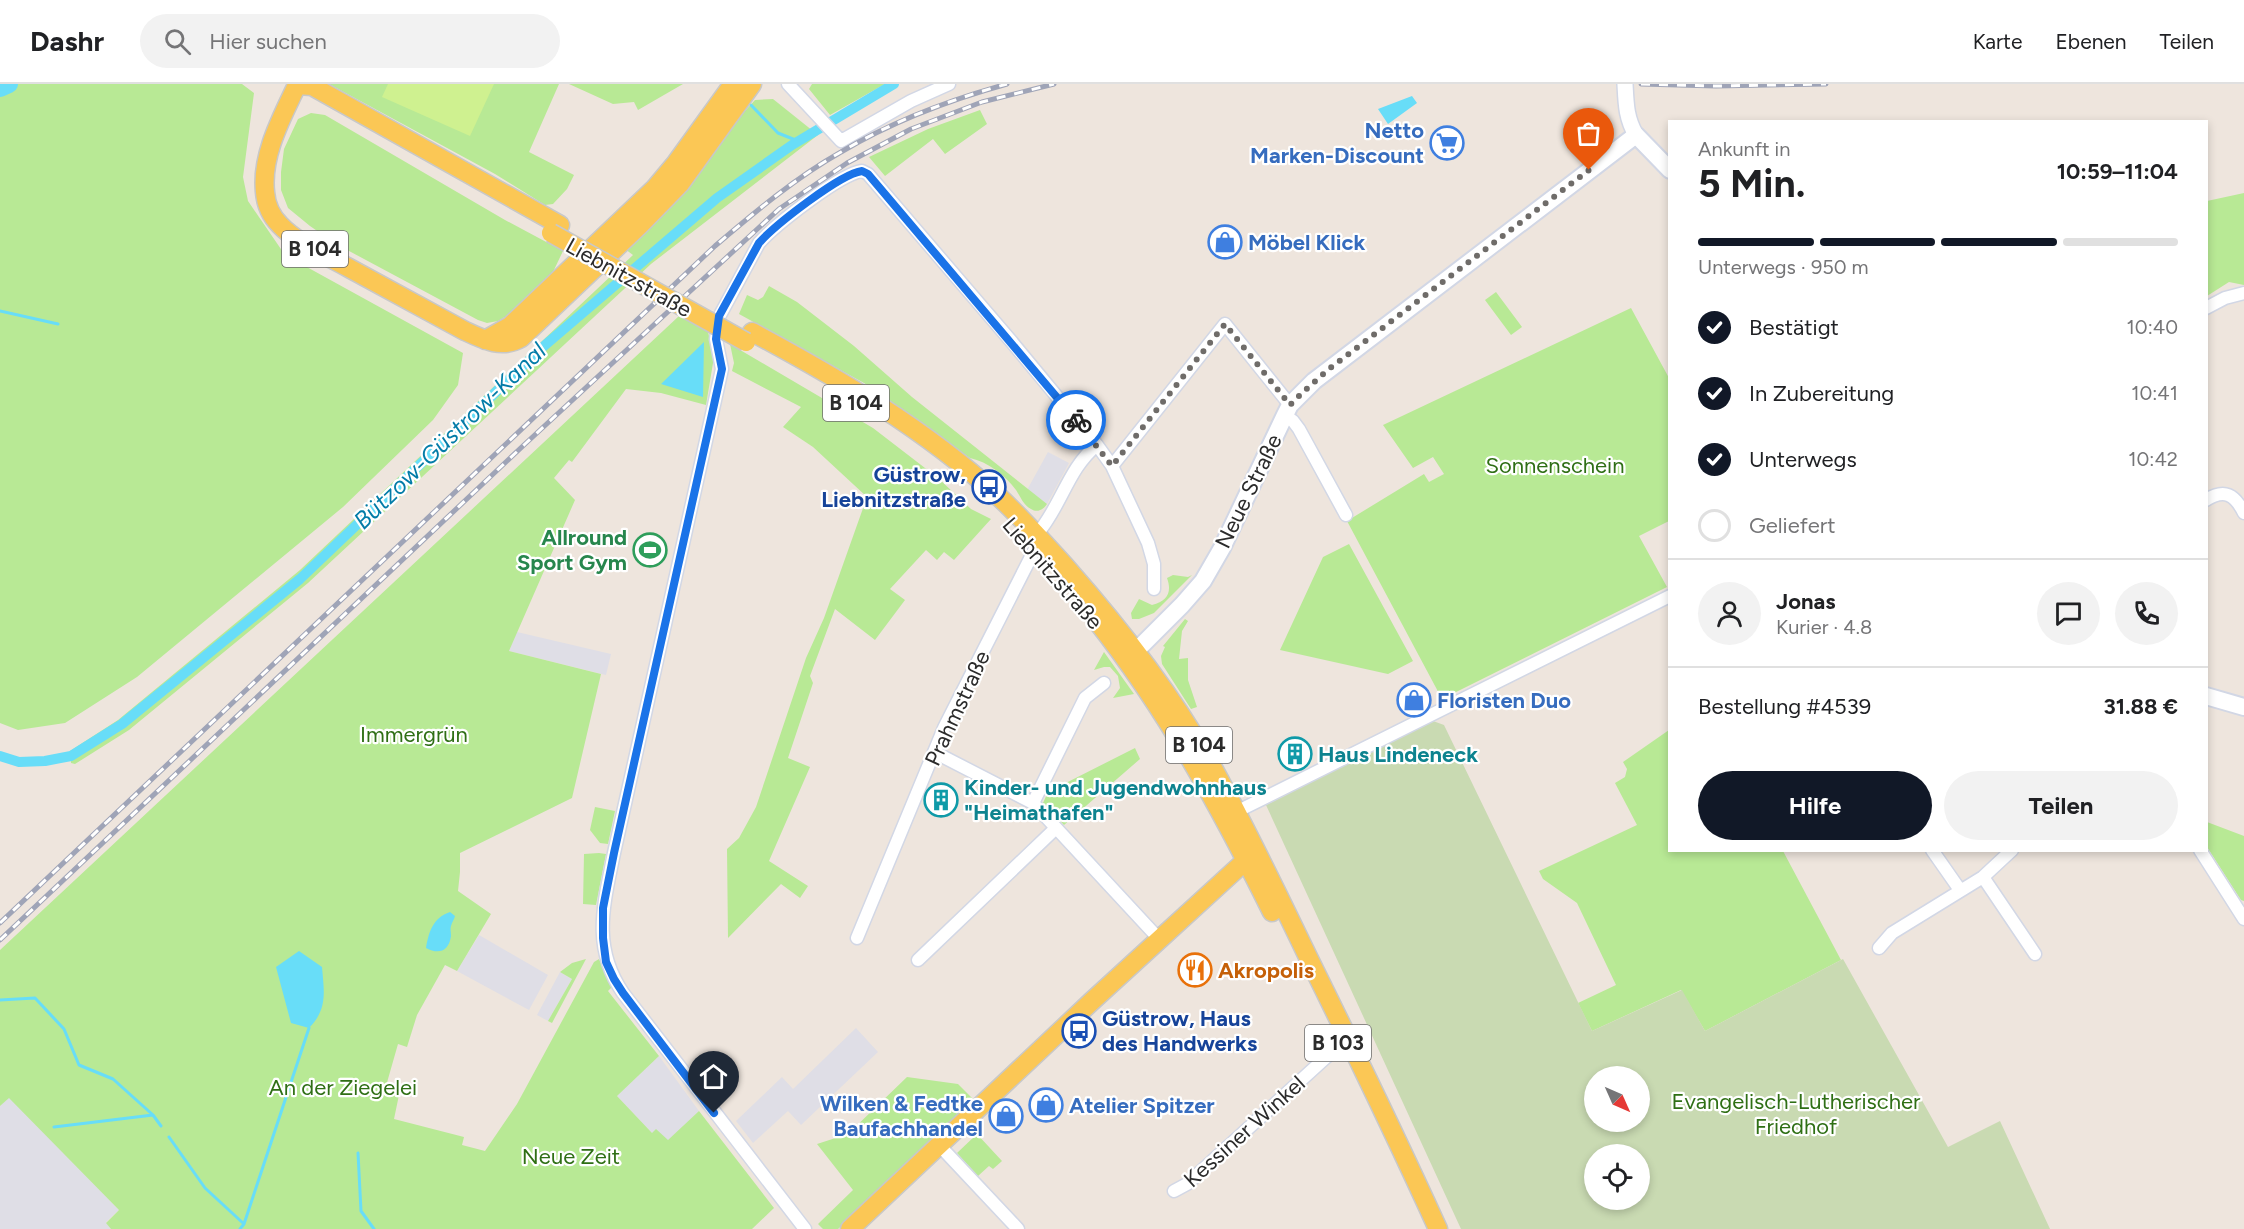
<!DOCTYPE html>
<html lang="de">
<meta charset="utf-8">
<style>
body{margin:0;font-family:Figtree,sans-serif;background:#f2f2f2;color:#202124;height:100vh;display:flex;flex-direction:column;font-size:22px;white-space:nowrap}
*{box-sizing:border-box;margin:0}
p{font-size:20px;color:#757577}
.icon{flex:none;width:33px;height:33px;fill:none;stroke:currentColor;stroke-width:2;stroke-linecap:round;stroke-linejoin:round}
.map{position:relative;flex:1;overflow:hidden}
.details{position:absolute;left:1668px;top:36px;width:540px;height:732px;display:flex;flex-direction:column;background:#fff;border-radius:0px;box-shadow:0 3px 9px #0003}
.details>*{flex:none}
.needle{width:39px;rotate:135deg}
.controls{position:absolute;left:1584px;top:982px;display:grid;gap:12px}
.controls a{display:grid;place-items:center;width:66px;height:66px;border-radius:50%;background:#fff;box-shadow:0 3px 9px #0003;font-size:30px}
.pin{position:absolute;display:grid;place-items:center;width:51px;height:51px;color:#fff;margin:-62px -26px;border-radius:50% 50% 50% 0;rotate:-45deg;box-shadow:0 0 6px #0007}
.pin .icon{rotate:45deg}
.courier{position:absolute;display:grid;place-items:center;width:60px;height:60px;margin:-30px;border:4px solid #1a73e8;border-radius:50%;background:#fff;color:#222;box-shadow:0 2px 8px #0007}
.summary em{font-style:normal;font-weight:700}
.summary div{display:flex;flex-direction:column-reverse}
.summary{display:flex;align-items:center;justify-content:space-between;height:102px;padding:0 30px}
h1{font-size:39px;font-weight:700;line-height:45px}
.bar{display:grid;grid-template-columns:repeat(4,1fr);gap:9px 6px;align-content:center;height:72px;padding:0 30px}
.bar i{height:8px;border-radius:4px;background:#e0e0e0}
.bar .selected{background:#111827}
.bar p{grid-column:span 4}
.line{display:flex;align-items:center;gap:15px;padding:0 30px;border-top:2px solid #e0e0e0}
.line div{flex:1}
.round{display:grid;place-items:center;flex:none;width:63px;height:63px;border-radius:32px;background:#f2f2f2}
ol{padding:0 30px;list-style:none}
li{display:flex;align-items:center;gap:18px;height:66px}
li p{margin-inline-start:auto}
li .icon{padding:6px;border-radius:50%;background:#111827;color:#fff;stroke-width:4}
li:last-child{color:#757577}
li i{width:33px;height:33px;border:3px solid #e0e0e0;border-radius:50%}
.cta{display:flex;gap:12px;margin-top:auto;padding:12px 30px}
.cta a{flex:1;height:69px;border-radius:36px;background:#111827;color:#fff;font-size:24px;font-weight:700;line-height:69px;text-align:center}
.cta a+a{background:#f2f2f2;color:#202124}
header{display:flex;align-items:center;gap:36px;box-sizing:border-box;height:84px;padding:0 30px;background:#fff;border-bottom:2px solid #e0e0e0}
header strong{font-size:28px}
nav{display:flex;gap:33px;margin-inline-start:auto;font-size:21px}
.search{width:420px;height:54px;background:#f2f2f2;display:flex;align-items:center;gap:15px;box-sizing:border-box;padding:0 21px;border-radius:33px;color:#757577;font-size:22px}
.map>svg:first-child{display:block}
.industrial{fill:#dfdee6}
.green{fill:#b8e995}
.cemetery{fill:#c9dab2;fill-rule:evenodd}
.pitch{fill:#cff190}
.water{fill:#68ddf8}
.lines{fill:none;stroke-linecap:round;stroke-linejoin:round}
.stream{stroke:#68ddf8;stroke-width:3}
.canal{stroke:#68ddf8;stroke-width:10}
.river{stroke:#68ddf8;stroke-width:18}
.minor-casing{stroke:#d2d7e5;stroke-width:15}
.tertiary-casing{stroke:#d2d7e5;stroke-width:18}
.secondary-casing{stroke:#d2d7e5;stroke-width:20}
.primary-casing{stroke:#c8c8c8;stroke-width:21}
.minor{stroke:#fff;stroke-width:12}
.tertiary{stroke:#fff;stroke-width:15}
.secondary{stroke:#fff;stroke-width:16}
.primary{stroke:#fbc755;stroke-width:18}
.rail-casing{stroke:#9fa4b7;stroke-width:5}
.rail{stroke:#fff;stroke-width:3;stroke-dasharray:9;stroke-linecap:butt}
.primary-bridge-casing{stroke:#c8c8c8;stroke-width:21;stroke-linecap:butt}
.primary-bridge{stroke:#fbc755;stroke-width:18}
.done{stroke:#6f6c69;stroke-width:6;stroke-dasharray:0 10.8}
.route{stroke:#1a73e8;stroke-width:8}
.labels{text-anchor:middle;stroke-width:4.5;stroke-linejoin:round;paint-order:stroke}
.shield{fill:#fff;stroke:#6b6b6b;stroke-width:1.5}
.shield-label{font-size:21px;font-weight:bold;fill:#2b2b2b}
.shop-label{font-size:22px;font-weight:bold;fill:#366cbe;stroke:#fff;text-anchor:start}
.street-label{font-size:22px;fill:#2b2b2b;stroke:#fff}
.park-label{font-size:22px;fill:#2f6f15;stroke:#fff}
.transit-label{font-size:22px;font-weight:bold;fill:#164399;stroke:#fff;text-anchor:end}
.leisure-label{font-size:22px;font-weight:bold;fill:#27864d;stroke:#fff;text-anchor:end}
.culture-label{font-size:22px;font-weight:bold;fill:#0d838f;stroke:#fff;text-anchor:start}
.food-label{font-size:22px;font-weight:bold;fill:#c56008;stroke:#fff;text-anchor:start}
.water-label{font-size:24px;font-style:italic;fill:#037ca8;stroke:#fff}
</style>
<header>
<strong>Dashr</strong>
<div class="search"><svg class="icon" aria-label="search" viewBox="0 0 24 24"><circle cx="10" cy="10" r="6"/><path d="M15 15l6 6"/></svg>Hier suchen</div>
<nav><a>Karte</a><a>Ebenen</a><a>Teilen</a></nav>
</header>
<div class="map">
<svg width="2244" height="1145" viewBox="0 0 2244 1145">
<rect width="100%" height="100%" fill="#eee5dd"/>
<path class="industrial" d="M1048,368l21,11 -22,41 -20,-14z
M517,548l94,22 -5,21 -97,-24z
M479,851l69,40 -19,35 -72,-39z
M560,888l12,7 -24,42 -11,-6z
M856,944l22,24 -77,73 -13,-14 -35,32 -17,-22 46,-44 11,12z
M659,972l40,55 -31,30 -16,-8 -35,-37z
M9,1013l110,113 -13,12 5,7h-111v-123z"/>
<path class="green" d="M0,0h242l12,9 -11,84 5,24 37,54 178,98 -5,32 -25,35 -90,87 -206,170 -72,46 -47,7 -18,-7z
M329,0h230l-30,68 45,23 -7,14 -14,15 -8,1 -50,-31z
M569,0h114l-45,26 -4,-8 -21,2z
M812,0h73l-55,31 -21,-26z
M773,15l45,36 -167,129 -343,319 -179,147 -54,34 -4,-1 -1,-12 48,-31 182,-150 333,-315 -8,-6 72,-72 38,-55 20,-22z
M980,26l7,14 -42,30 -12,-15 -48,37 -16,-19 59,-28z
M311,29l14,2 180,105 58,31 -10,21 -43,42 -12,7 -11,2 -9,-3 -142,-76 -26,-18 -22,-18 -7,-18v-18l3,-23 14,-30z
M2244,109v92l-15,-3 -22,14v-95z
M769,202l28,16 57,44 58,51 135,107c-4,6 -10,9 -16,5 -7,-3 -11,-13 -15,-19 -11,-15 -28,-28 -46,-32l-106,-75 -125,-69 8,-19 11,5 5,-3z
M1496,208l26,35 -11,8 -26,-35z
M1631,224l38,70v143l-30,15 28,51 -225,112 -95,-178 77,-47 5,8 15,-8 -11,-17 -20,11 -30,-43z
M679,232l29,16 6,25 -8,48 -45,-12 -35,-4 -54,73 -3,-2 -15,18 21,22 -66,151 92,23 -29,124 -112,55v19l-2,19 33,23 -34,57 -12,-6 -28,50 -10,32 -9,-3 -12,42 13,9 -5,24 70,18 -2,8 23,6 32,-47 77,-142 5,-3 13,28 -4,4 51,65 -42,40 35,37 4,-4 12,11 31,-29 75,97 -22,21h-641l-5,-6 13,-13 -110,-112 -9,8v-156z
M730,260l143,84 65,50 33,31 20,10 -37,41 -10,-8 -7,8 -11,-10 -36,39 15,11 -30,40 -40,-31 -25,67 3,7 -25,75 22,9 -41,94 39,25 -8,12 -19,-14 -53,54 -1,-89 12,-11 17,-31 50,-149 18,-40 43,-121 -54,-50 -30,-20 18,-20 -69,-36 2,-8z
M1349,460l64,117 -25,13 -108,-24 43,-93z
M1173,491l15,2 4,-2 -38,38 -15,6h-7l-1,-6 8,-14 13,6c16,-4 20,-13 15,-27z
M1185,535l3,2 -6,10 -3,28 9,-1v22l9,27 -6,2 -29,-45 -1,-8 4,-9 -2,-1z
M1104,568l30,42 -21,4 7,-10 -2,-12 -8,-9h-6l-10,3z
M1669,646l1,120 113,1 58,109 -136,71 -24,-41 -89,41 -14,-28 38,-18 -39,-82 -34,-24 -4,-8 98,-46 -22,-42 10,-6 2,-8 -4,-7z
M1135,664l5,11 -76,66 -21,-22 5,-11z
M595,723l20,4 -7,33 -8,-1 -10,-13z
M2207,738l37,14v65l-3,-1 -34,-53z
M599,769l7,1 -10,51 -13,-1 1,-50z
M586,875l-34,64 -4,-2 24,-42 -12,-7 12,-9z
M907,993l51,7 16,16 -1,5 -135,124h-15l-5,-5 35,-34 -36,-46 31,-10z
M977,1050l25,27 -9,8 -4,-3 -11,10 -21,-23z"/>
<path class="cemetery" d="M1433,637l11,4 148,306 90,-41 23,41 138,-72 105,188 52,-26 50,108h-589l-195,-424zM1594,993h46v45h-46zM1594,1071h46v45h-46z"/>
<path class="pitch" d="M388,0h106l-24,52 -88,-39z"/>
<path class="water" d="M1412,12l5,7 -29,21 -10,-15z
M704,258l-1,55 -42,-13z
M450,828l5,4c-1,4 -3,6 -4,10 -1,3 0,6 0,10 -2,15 -12,19 -25,12 3,-17 7,-30 24,-36z
M299,867l23,16c2,24 6,42 -13,61l-18,-5 -15,-56z"/>
<g class="lines">
<path class="stream" d="M751,21l27,28 20,8
M0,227l58,13
M0,916l35,-2 29,31 15,36 34,14 40,36 8,11
M54,1043l99,-12
M169,1053l36,51 39,36
M358,1069l3,58 13,18
M240,1145l4,-5 65,-196"/>
<path class="canal" d="M0,672l19,6 26,-1 26,-5 51,-32 178,-145 244,-233 173,-148 75,-53 102,-61"/>
<path class="river" d="M0,4l9,-4"/>
<defs>
<path id="minor" d="M788,0l53,57 70,-40 38,-17
M2206,224l19,-10 19,-5
M1285,331l8,6 6,8 47,86
M1112,382l113,-142 65,81
M2206,416c19,-12 29,-5 38,13
M1037,450c24,-27 31,-66 60,-89
M934,668l99,51 127,137
M1033,719l52,-105 19,-15
M1236,728l434,-216
M1932,766l28,40
M2200,766l44,69
M1983,793l52,77
M857,854l87,-210 92,-181
M1879,864l13,-15 91,-56 29,-27
M918,876l138,-132
M939,1061l79,84
M1174,1107l13,-7 146,-133 7,-3
M805,1145l-182,-236c-32,-47 -19,-89 -9,-140l108,-484 -6,-30 3,-22 40,-74c16,-18 81,-69 103,-72l6,3 143,167 86,104 15,21 36,77 6,21v25"/>
<path id="tertiary" d="M1625,0c1,19 1,34 11,51"/>
<path id="secondary" d="M1127,576l55,-55 21,-24 19,-33 63,-133 5,-10 24,-24 322,-246 34,35
M2206,612l38,11"/>
<path id="primary" d="M297,1c-15,32 -36,70 -32,107 1,13 6,24 15,33 18,19 46,30 69,43 39,21 78,42 116,63 19,9 37,18 56,7l119,-113 40,-41 72,-100
M297,1l15,1 248,139
M752,248c86,46 173,97 246,164 24,22 46,47 68,71 53,60 102,122 142,192 37,66 69,134 102,202 44,89 87,178 128,268
M485,256l25,-14 145,-138 21,-25 57,-79
M1096,536c71,90 125,189 176,292
M850,1145l241,-227 164,-150"/>
</defs>
<use href="#minor" class="minor-casing"/>
<use href="#tertiary" class="tertiary-casing"/>
<use href="#secondary" class="secondary-casing"/>
<use href="#primary" class="primary-casing"/>
<use href="#minor" class="minor"/>
<use href="#tertiary" class="tertiary"/>
<use href="#secondary" class="secondary"/>
<use href="#primary" class="primary"/>
<defs>
<path id="rail" d="M1641,0l75,2 110,-2
M0,839l715,-677c40,-34 80,-68 126,-94 52,-31 108,-52 166,-68
M0,856l525,-496 254,-235 68,-46 64,-34 71,-27 72,-18"/>
</defs>
<use href="#rail" class="rail-casing"/>
<use href="#rail" class="rail"/>
<defs>
<path id="primary-bridge" d="M551,149l195,109"/>
</defs>
<use href="#primary-bridge" class="primary-bridge-casing"/>
<use href="#primary-bridge" class="primary-bridge"/>
</g>
<g class="lines">
<path class="done" d="M1076,336l36,46 113,-142 65,81 12,-12 27,-24 260,-199"/>
<path class="route" d="M714,1029l-91,-120 -9,-14 -8,-17 -3,-24v-30l11,-55 108,-484 -6,-30 3,-23 40,-73c16,-18 81,-69 103,-72l6,3 208,246"/>
</g>
<defs>
<symbol id="supermarket-ring" viewBox="-11 -11 22 22"><circle r="9.5" fill="#fff" stroke="#3f7fe0" stroke-width="1.5"/><path d="M-6-5.5h2.5l.6 2H6L4.5 2H-2.5L-4.4-4H-6ZM-1.5 3.2a1.3 1.3 0 1 0 .1 0ZM3 3.2a1.3 1.3 0 1 0 .1 0Z" fill="#3f7fe0"/></symbol>
<symbol id="shop-ring" viewBox="-11 -11 22 22"><circle r="9.5" fill="#fff" stroke="#3f7fe0" stroke-width="1.5"/><path d="M-5-2.5h2.3a2.7 3.5 0 0 1 5.4 0H5L5.5 6h-11ZM-1.5-2.5h3a1.5 2.3 0 0 0-3 0Z" fill="#3f7fe0"/></symbol>
<symbol id="bus-ring" viewBox="-11 -11 22 22"><circle r="9.5" fill="#fff" stroke="#1a4fb4" stroke-width="1.5"/><path d="M-5-6H5V4H4V6H2V4H-2V6H-4V4H-5ZM-3.5-4V0h7V-4ZM-3.5 1.2v1.5H-2V1.2ZM2 1.2v1.5H3.5V1.2Z" fill="#1a4fb4"/></symbol>
<symbol id="stadium-ring" viewBox="-11 -11 22 22"><circle r="9.5" fill="#fff" stroke="#2e9e5b" stroke-width="1.5"/><path d="M0-5a6.5 5 0 1 0 0 10a6.5 5 0 1 0 0-10ZM-3.5-1.8h7v3.6h-7Z" fill="#2e9e5b"/></symbol>
<symbol id="building-ring" viewBox="-11 -11 22 22"><circle r="9.5" fill="#fff" stroke="#0f9aa8" stroke-width="1.5"/><path d="M-4-6H4V6H1V3H-1V6H-4ZM-2.5-4.3h1.7v1.8h-1.7ZM.8-4.3h1.7v1.8H.8ZM-2.5-1h1.7V.8h-1.7ZM.8-1h1.7V.8H.8Z" fill="#0f9aa8"/></symbol>
<symbol id="restaurant-ring" viewBox="-11 -11 22 22"><circle r="9.5" fill="#fff" stroke="#e8710a" stroke-width="1.5"/><path d="M-5-6h1v4h1v-4h1v4h1v-4h1v5L-1.5 .5V6h-2V.5L-5-1ZM5-6V6H3V1.5H1.5Q1.5-4 5-6Z" fill="#e8710a"/></symbol>
</defs>
<g fill-rule="evenodd">
<use href="#supermarket-ring" x="1428" y="40" width="38" height="38"/>
<use href="#shop-ring" x="1206" y="139" width="38" height="38"/>
<use href="#bus-ring" x="970" y="384" width="38" height="38"/>
<use href="#stadium-ring" x="631" y="447" width="38" height="38"/>
<use href="#shop-ring" x="1395" y="597" width="38" height="38"/>
<use href="#building-ring" x="1276" y="651" width="38" height="38"/>
<use href="#building-ring" x="922" y="697" width="38" height="38"/>
<use href="#restaurant-ring" x="1176" y="867" width="38" height="38"/>
<use href="#bus-ring" x="1060" y="928" width="38" height="38"/>
<use href="#shop-ring" x="1027" y="1002" width="38" height="38"/>
<use href="#shop-ring" x="987" y="1013" width="38" height="38"/>
</g>
<g class="labels">
<g class="shield">
<rect x="282" y="147" width="66" height="36" rx="4.5"/>
<rect x="823" y="301" width="66" height="36" rx="4.5"/>
<rect x="1166" y="643" width="66" height="36" rx="4.5"/>
<rect x="1305" y="941" width="66" height="36" rx="4.5"/>
</g>
<g class="shield-label">
<text x="315" y="172">B 104</text>
<text x="856" y="326">B 104</text>
<text x="1199" y="668">B 104</text>
<text x="1338" y="966">B 103</text>
</g>
<g class="shop-label">
<text x="1424" y="54" text-anchor="end">Netto<tspan x="1424" dy="25">Marken-Discount</tspan></text>
<text x="1248" y="166">Möbel Klick</text>
<text x="1437" y="624">Floristen Duo</text>
<text x="983" y="1027" text-anchor="end">Wilken &amp; Fedtke<tspan x="983" dy="25">Baufachhandel</tspan></text>
<text x="1069" y="1029">Atelier Spitzer</text>
</g>
<g class="street-label">
<text transform="translate(629 193) rotate(29)" y="8">Liebnitzstraße</text>
<text transform="translate(1248 407) rotate(-64)" y="8">Neue Straße</text>
<text transform="translate(1053 489) rotate(49)" y="8">Liebnitzstraße</text>
<text transform="translate(957 624) rotate(-65)" y="8">Prahmstraße</text>
<text transform="translate(1244 1047) rotate(-42)" y="8">Kessiner Winkel</text>
</g>
<g class="park-label">
<text x="1555" y="389">Sonnenschein</text>
<text x="414" y="658">Immergrün</text>
<text x="343" y="1011">An der Ziegelei</text>
<text x="1796" y="1025">Evangelisch-Lutherischer<tspan x="1796" dy="25">Friedhof</tspan></text>
<text x="571" y="1080">Neue Zeit</text>
</g>
<g class="transit-label">
<text x="966" y="398">Güstrow,<tspan x="966" dy="25">Liebnitzstraße</tspan></text>
<text x="1102" y="942" text-anchor="start">Güstrow, Haus<tspan x="1102" dy="25">des Handwerks</tspan></text>
</g>
<g class="leisure-label">
<text x="627" y="461">Allround<tspan x="627" dy="25">Sport Gym</tspan></text>
</g>
<g class="culture-label">
<text x="1318" y="678">Haus Lindeneck</text>
<text x="964" y="711">Kinder- und Jugendwohnhaus<tspan x="964" dy="25">"Heimathafen"</tspan></text>
</g>
<g class="food-label">
<text x="1218" y="894">Akropolis</text>
</g>
<g class="water-label">
<text transform="translate(450 352) rotate(-44)" y="8">Bützow-Güstrow-Kanal</text>
</g>
</g>
</svg>
<div class="controls">
<a><svg class="needle" viewBox="-14 -14 28 28"><path d="M0-13l5 13h-10z" fill="#e53935"/><path d="M0 13l5-13h-10z" fill="#757577"/></svg></a>
<a><svg class="icon" aria-label="locate" viewBox="0 0 24 24"><circle cx="12" cy="12" r="6"/><path d="M12 2v4M12 18v4M2 12h4M18 12h4"/></svg></a>
</div>
<div class="pin" style="left:1589px;top:86px;background:#ea580c"><svg class="icon" aria-label="bag" viewBox="0 0 24 24"><path d="M5 8h14l-1 12H6zM9 8a3 3 0 0 1 6 0"/></svg></div>
<div class="pin" style="left:714px;top:1029px;background:#1f2937"><svg class="icon" aria-label="home" viewBox="0 0 24 24"><path d="M3 11l9-7 9 7M6 9v11h12V9"/></svg></div>
<div class="courier" style="left:1076px;top:336px"><svg class="icon" aria-label="bike" viewBox="0 0 24 24"><circle cx="6" cy="16" r="4"/><circle cx="18" cy="16" r="4"/><path d="M6 16l4-8h5l3 8M10 8l3 8H6M13 5h3"/></svg></div>
<section class="details">
<div class="summary"><div><h1>5 Min.</h1><p>Ankunft in</p></div><em>10:59–11:04</em></div>
<div class="bar"><i class="selected"></i><i class="selected"></i><i class="selected"></i><i></i><p>Unterwegs · 950 m</p></div>
<ol>
<li><svg class="icon" aria-label="check" viewBox="0 0 24 24"><path d="M5 12l5 5 9-10"/></svg>Bestätigt<p>10:40</p></li>
<li><svg class="icon" aria-label="check" viewBox="0 0 24 24"><path d="M5 12l5 5 9-10"/></svg>In Zubereitung<p>10:41</p></li>
<li><svg class="icon" aria-label="check" viewBox="0 0 24 24"><path d="M5 12l5 5 9-10"/></svg>Unterwegs<p>10:42</p></li>
<li><i></i>Geliefert</li>
</ol>
<div class="line" style="height:108px"><a class="round"><svg class="icon" aria-label="person" viewBox="0 0 24 24"><circle cx="12" cy="8" r="4"/><path d="M4 21q1-7 8-7t8 7"/></svg></a><div><b>Jonas</b><p>Kurier · 4.8</p></div><a class="round"><svg class="icon" aria-label="chat" viewBox="0 0 24 24"><path d="M4 5h16v11H9l-5 4z"/></svg></a><a class="round"><svg class="icon" aria-label="phone" viewBox="0 0 24 24"><path d="M5 4h4l2 5-3 2q2 4 5 5l2-3 5 2v4C11 20 4 13 5 4z"/></svg></a></div>
<div class="line" style="height:78px"><div>Bestellung #4539</div><b>31.88 €</b></div>
<div class="cta"><a>Hilfe</a><a>Teilen</a></div>
</section>
</div>
